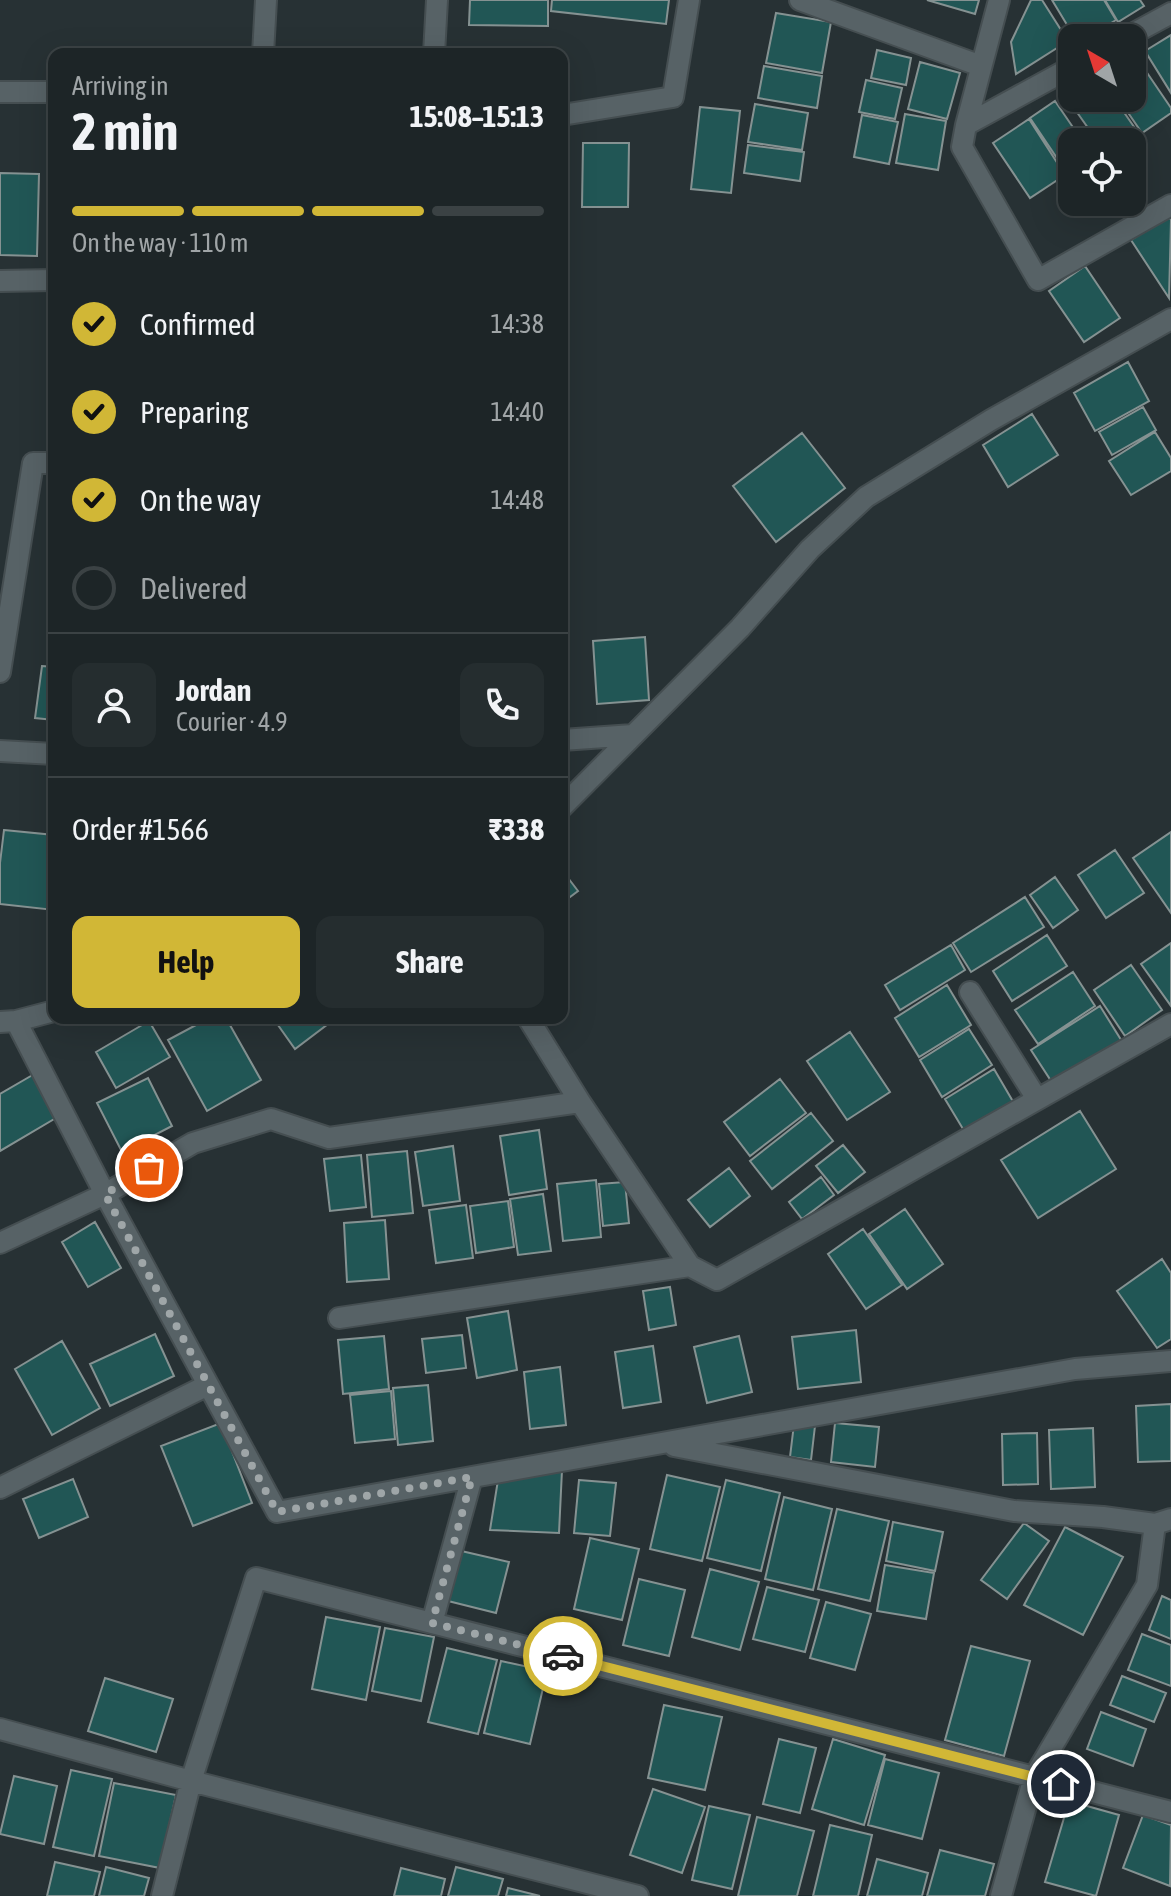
<!DOCTYPE html>
<meta charset="utf-8">
<style>
body{margin:0;font-family:"Asap Condensed",sans-serif;background:#252d2f;color:#f1f3f6;height:100vh;display:flex;flex-direction:column;font-size:30px;white-space:nowrap}
*{box-sizing:border-box;margin:0}
p{font-size:26px;color:#a0a5a7}
.icon{flex:none;width:44px;height:44px;fill:none;stroke:currentColor;stroke-width:2;stroke-linecap:round;stroke-linejoin:round}
.map{position:relative;flex:1;overflow:hidden}
.drawer{position:absolute;left:48px;top:48px;width:520px;height:976px;display:flex;flex-direction:column;background:#1d2527;border-radius:16px;box-shadow:0 8px 32px #0002,0 0 0 2px #3b4244}
.drawer>*{flex:none}
.needle{width:52px;rotate:321deg}
.tools{position:absolute;left:1058px;top:24px;display:grid;gap:16px}
.tools a{display:grid;place-items:center;width:88px;height:88px;border-radius:16px;background:#1d2527;box-shadow:0 8px 32px #0002,0 0 0 2px #3b4244;font-size:40px}
.pin{position:absolute;display:grid;place-items:center;width:68px;height:68px;color:#fff;margin:-34px;border:4px solid #fff;border-radius:50%;box-shadow:0 2px 8px #0007}
.courier{position:absolute;display:grid;place-items:center;width:80px;height:80px;margin:-40px;border:6px solid #d1b736;border-radius:50%;background:#fff;color:#222;box-shadow:0 2px 10px #0007}
.overview em{font-style:normal;font-weight:700}
.overview div{display:flex;flex-direction:column-reverse}
.overview{display:flex;align-items:center;justify-content:space-between;height:136px;padding:0 24px}
h1{font-size:52px;font-weight:700;line-height:60px}
.bar{display:grid;grid-template-columns:repeat(4,1fr);gap:12px 8px;align-content:center;height:96px;padding:0 24px}
.bar i{height:10px;border-radius:6px;background:#3b4244}
.bar .selected{background:#d1b736}
.bar p{grid-column:span 4}
.line{display:flex;align-items:center;gap:20px;padding:0 24px;border-top:2px solid #3b4244}
.line div{flex:1}
.round{display:grid;place-items:center;flex:none;width:84px;height:84px;border-radius:16px;background:#252d2f}
ol{padding:0 24px;list-style:none}
li{display:flex;align-items:center;gap:24px;height:88px}
li p{margin-inline-start:auto}
li .icon{padding:8px;border-radius:50%;background:#d1b736;color:#111;stroke-width:4}
li:last-child{color:#a0a5a7}
li i{width:44px;height:44px;border:4px solid #3b4244;border-radius:50%}
.action{display:flex;gap:16px;margin-top:auto;padding:16px 24px}
.action a{flex:1;height:92px;border-radius:16px;background:#d1b736;color:#111;font-size:32px;font-weight:700;line-height:92px;text-align:center}
.action a+a{background:#252d2f;color:#f1f3f6}
.map>svg:first-child{display:block}
.building{fill:#215655;stroke:#859292;stroke-width:2}
.lines{fill:none;stroke-linecap:round;stroke-linejoin:round}
.minor-casing{stroke:#454e51;stroke-width:24}
.minor{stroke:#576266;stroke-width:20}
.done{stroke:#9fa6a8;stroke-width:8;stroke-dasharray:0 14.4}
.route{stroke:#d1b736;stroke-width:10}
</style>
<div class="map">
<svg width="1171" height="1896" viewBox="0 0 1171 1896">
<rect width="100%" height="100%" fill="#273134"/>
<path class="building" d="M470,0h78v26l-79,-1z
M552,0h117l-3,24 -115,-13z
M927,0h52l-4,14z
M1031,0h11l26,41 -52,33 -5,-32z
M1052,0h52l12,20 -30,18h-11z
M1105,0h35l4,6 -26,16z
M776,13l55,9 -9,51 -56,-10z
M1171,35v58l-26,-42z
M877,50l34,8 -5,27 -35,-7z
M1137,58l34,50v5l-29,20 -24,-35h14v-36z
M920,62l40,11 -13,46 -39,-10z
M764,66l58,10 -5,32 -59,-10z
M866,80l36,8 -7,31 -36,-7z
M1073,98h41l25,36 -12,8h-29l-29,-41z
M1055,101l28,41h-11v23l-7,5 -35,-52z
M755,104l53,9 -6,37 -54,-8z
M700,107l40,4 -9,82 -40,-4z
M905,114l41,7 -8,49 -42,-7z
M862,115l36,7 -9,42 -35,-7z
M1029,119l36,56 -35,23 -37,-55z
M583,143h46l-1,64h-46z
M748,145l56,7 -4,29 -56,-8z
M0,173l39,1 -2,82 -37,-1z
M1168,215l3,5 -2,78 -38,-58z
M1085,266l35,52 -36,24 -35,-51z
M1128,362l21,39 -54,30 -21,-38z
M1143,407l13,23 -44,25 -13,-23z
M1032,414l26,41 -50,32 -25,-42z
M1155,432l16,26v13l-40,24 -22,-34z
M802,433l43,55 -69,54 -43,-56z
M645,637l4,63 -52,4 -4,-63z
M42,666l12,1v53l-19,-2z
M4,830l50,5v75l-54,-6v-41z
M1171,832v81l-38,-55z
M1115,850l29,43 -38,25 -28,-43z
M562,870l16,21 -16,12z
M1055,877l23,33 -25,18 -23,-33z
M1025,897l19,30 -73,45 -18,-29z
M1047,935l20,31 -55,35 -19,-30z
M1171,943v63l-30,-42z
M951,945l14,25 -65,40 -15,-25z
M1131,965l31,45 -37,26 -31,-46z
M1073,972l22,34 -57,38 -23,-34z
M947,985l24,40 -52,32 -24,-39z
M1100,1006l23,37 -68,44 -24,-37z
M209,1018h17l35,62 -54,31 -39,-71z
M273,1018h63l-41,31z
M149,1021l21,36 -54,31 -20,-36z
M969,1029l23,36 -50,32 -22,-37z
M850,1032l40,60 -43,28 -40,-59z
M994,1069l21,36 -49,29 -21,-35z
M36,1073l25,42 -61,36v-57z
M148,1078l24,48 -50,26 -25,-49z
M780,1079l26,34 -56,43 -26,-34z
M1080,1111l36,58 -78,49 -37,-58z
M811,1113l22,28 -61,48 -22,-28z
M539,1130l8,59 -38,6 -9,-59z
M843,1145l22,27 -27,21 -22,-27z
M453,1146l7,55 -37,5 -8,-54z
M407,1151l6,62 -41,4 -5,-62z
M361,1155l5,52 -36,4 -6,-52z
M729,1168l21,28 -40,31 -22,-27z
M821,1177l13,18 -32,24 -13,-17z
M596,1180l5,57 -38,4 -6,-57z
M625,1182l4,41 -26,3 -4,-42z
M543,1194l8,57 -33,4 -8,-56z
M508,1201l6,46 -38,6 -6,-47z
M466,1205l7,53 -37,5 -7,-53z
M905,1209l38,55 -36,25 -38,-55z
M385,1220l4,59 -42,3 -3,-59z
M95,1222l26,46 -33,19 -26,-45z
M863,1229l39,56 -36,24 -38,-55z
M1162,1259l9,14v66l-14,9 -40,-57z
M670,1287l6,38 -27,5 -6,-39z
M508,1311l9,59 -40,8 -10,-60z
M856,1330l5,52 -63,7 -6,-52z
M155,1334l19,42 -64,30 -20,-42z
M462,1335l4,33 -40,5 -4,-34z
M384,1336l5,53 -46,5 -5,-54z
M739,1336l13,56 -45,11 -13,-56z
M62,1341l38,67 -48,27 -37,-66z
M653,1346l8,56 -38,6 -8,-56z
M560,1367l6,58 -36,4 -6,-57z
M428,1385l5,56 -35,4 -5,-57z
M391,1391l4,48 -40,4 -5,-48z
M1171,1404v57l-33,1 -2,-56z
M221,1423l31,80 -59,23 -32,-80z
M835,1423l44,4 -4,40 -44,-5z
M794,1424l21,2 -4,34 -21,-3z
M1093,1428l2,59 -44,2 -2,-59z
M1037,1433l1,51 -35,1 -1,-51z
M562,1470l-3,63 -69,-3 8,-50z
M667,1475l53,12 -18,74 -52,-12z
M73,1479l15,38 -49,21 -16,-39z
M579,1480l37,3 -6,53 -36,-3z
M726,1480l54,13 -19,78 -54,-13z
M784,1497l48,12 -19,81 -48,-11z
M837,1509l52,12 -19,80 -52,-12z
M893,1522l50,10 -8,39 -49,-10z
M1024,1523l25,18 -42,58 -26,-19z
M1065,1527l58,30 -40,78 -59,-30z
M590,1538l49,11 -17,71 -48,-11z
M457,1550l52,12 -13,51 -52,-13z
M885,1565l49,8 -8,46 -49,-8z
M710,1569l49,13 -19,68 -48,-13z
M639,1579l46,11 -16,66 -46,-11z
M767,1587l52,13 -14,52 -52,-13z
M1162,1596l9,4v39l-22,-9z
M826,1602l45,12 -16,56 -45,-12z
M326,1617l54,10 -14,73 -54,-11z
M385,1628l49,9 -13,64 -49,-10z
M1142,1634l29,11v41l-43,-16z
M971,1646l59,15 -26,95 -59,-16z
M447,1648l50,12 -19,74 -50,-12z
M501,1661l46,10 -17,73 -46,-11z
M1122,1676l44,17 -12,29 -44,-17z
M105,1678l68,21 -17,53 -68,-21z
M664,1705l58,12 -17,73 -57,-12z
M1101,1712l45,17 -13,37 -46,-17z
M779,1739l37,9 -16,65 -37,-9z
M833,1739l52,16 -21,70 -52,-16z
M885,1759l54,14 -17,66 -54,-14z
M71,1770l41,9 -18,77 -41,-9z
M14,1776l43,10 -13,58 -44,-10z
M114,1783l62,12 -16,73 -61,-12z
M653,1789l52,18 -23,66 -52,-18z
M1069,1801l50,14 -23,81 -51,-14z
M709,1806l41,9 -18,74 -40,-9z
M1143,1815l28,10 -1,61 -47,-18z
M757,1817l57,14 -17,65h-59z
M830,1825l42,10 -14,61h-45z
M940,1850l54,14 -9,32h-58z
M877,1859l51,14 -6,23h-55z
M55,1862l45,10 -6,24h-47z
M106,1867l43,11 -5,18h-45z
M456,1867l47,12 -5,17h-50z
M401,1868l44,11 -4,17h-47z
M508,1888l32,8h-34z"/>
<g class="lines">
<defs>
<path id="minor" d="M800,0l181,66
M999,0l-33,125 -4,22 76,133 133,-75
M1125,38l46,-25
M263,54l3,-54
M434,54l3,-54
M0,92h54
M562,115l111,-18 16,-97
M966,125l106,-58
M0,281l54,-1
M0,672l33,-209h21
M562,740l71,-5
M0,751l54,3
M562,807l178,-179 70,-79 56,-52 125,-77 180,-101
M970,992l67,107
M16,1021l38,-10
M0,1022l16,-1 89,173 172,318 798,-143 96,-8
M0,1243l105,-49 88,-51 78,-24 58,19 251,-36 -52,-84
M690,1266l27,14 454,-256
M339,1318l351,-52 -110,-164
M674,1446l340,65 89,6 52,7 16,-5
M0,1488l208,-103
M432,1623l40,-146
M0,1729l191,52 447,115
M162,1896l29,-115 65,-203 915,234
M1001,1896l33,-119 113,-192 8,-61"/>
</defs>
<use href="#minor" class="minor-casing"/>
<use href="#minor" class="minor"/>
</g>
<g class="lines">
<path class="done" d="M149,1168l-44,26 172,318 195,-35 -40,146 131,33"/>
<path class="route" d="M563,1656l498,128"/>
</g>
</svg>
<div class="tools">
<a><svg class="needle" viewBox="-14 -14 28 28"><path d="M0-13l5 13h-10z" fill="#e53935"/><path d="M0 13l5-13h-10z" fill="#a0a5a7"/></svg></a>
<a><svg class="icon" aria-label="locate" viewBox="0 0 24 24"><circle cx="12" cy="12" r="6"/><path d="M12 2v4M12 18v4M2 12h4M18 12h4"/></svg></a>
</div>
<div class="pin" style="left:149px;top:1168px;background:#ea580c"><svg class="icon" aria-label="bag" viewBox="0 0 24 24"><path d="M5 8h14l-1 12H6zM9 8a3 3 0 0 1 6 0"/></svg></div>
<div class="pin" style="left:1061px;top:1784px;background:#1f2937"><svg class="icon" aria-label="home" viewBox="0 0 24 24"><path d="M3 11l9-7 9 7M6 9v11h12V9"/></svg></div>
<div class="courier" style="left:563px;top:1656px"><svg class="icon" aria-label="car" viewBox="0 0 24 24"><path d="M5 17H2v-5l4-1 3-4h7l3 4 3 1v5h-3M9 17h6M6 11h13"/><circle cx="7" cy="17" r="2"/><circle cx="17" cy="17" r="2"/></svg></div>
<section class="drawer">
<div class="overview"><div><h1>2 min</h1><p>Arriving in</p></div><em>15:08–15:13</em></div>
<div class="bar"><i class="selected"></i><i class="selected"></i><i class="selected"></i><i></i><p>On the way · 110 m</p></div>
<ol>
<li><svg class="icon" aria-label="check" viewBox="0 0 24 24"><path d="M5 12l5 5 9-10"/></svg>Confirmed<p>14:38</p></li>
<li><svg class="icon" aria-label="check" viewBox="0 0 24 24"><path d="M5 12l5 5 9-10"/></svg>Preparing<p>14:40</p></li>
<li><svg class="icon" aria-label="check" viewBox="0 0 24 24"><path d="M5 12l5 5 9-10"/></svg>On the way<p>14:48</p></li>
<li><i></i>Delivered</li>
</ol>
<div class="line" style="height:144px"><a class="round"><svg class="icon" aria-label="person" viewBox="0 0 24 24"><circle cx="12" cy="8" r="4"/><path d="M4 21q1-7 8-7t8 7"/></svg></a><div><b>Jordan</b><p>Courier · 4.9</p></div><a class="round"><svg class="icon" aria-label="phone" viewBox="0 0 24 24"><path d="M5 4h4l2 5-3 2q2 4 5 5l2-3 5 2v4C11 20 4 13 5 4z"/></svg></a></div>
<div class="line" style="height:104px"><div>Order #1566</div><b>₹338</b></div>
<div class="action"><a>Help</a><a>Share</a></div>
</section>
</div>
